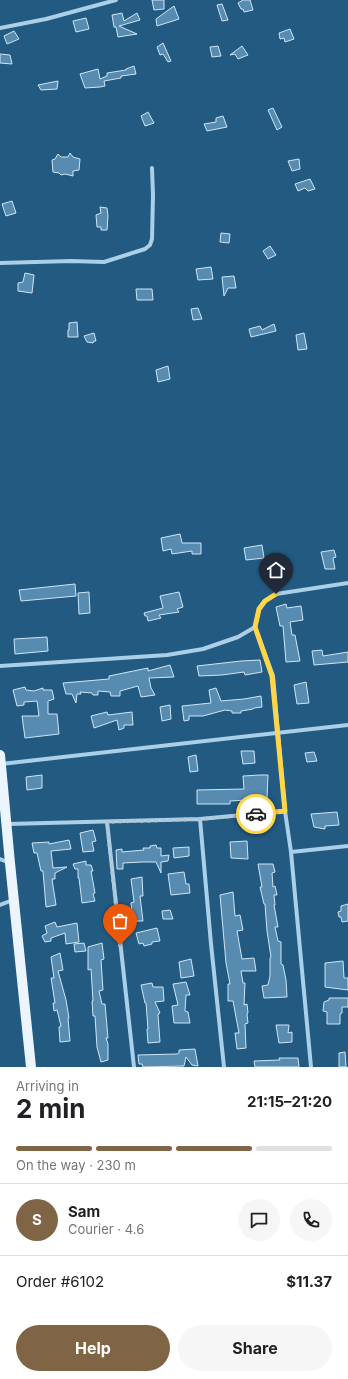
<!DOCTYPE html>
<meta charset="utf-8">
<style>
body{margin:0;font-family:Inter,sans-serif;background:#f6f6f6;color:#202124;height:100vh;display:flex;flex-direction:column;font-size:15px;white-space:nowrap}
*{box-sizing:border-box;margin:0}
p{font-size:13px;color:#757577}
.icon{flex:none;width:22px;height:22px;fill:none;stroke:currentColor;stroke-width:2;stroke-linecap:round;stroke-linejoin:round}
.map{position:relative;height:1067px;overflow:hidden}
.side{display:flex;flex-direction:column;background:#fff;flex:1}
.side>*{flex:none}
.pin{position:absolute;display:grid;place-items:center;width:34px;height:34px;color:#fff;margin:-41px -17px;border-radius:50% 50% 50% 0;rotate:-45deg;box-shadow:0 0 4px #0007}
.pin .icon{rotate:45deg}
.courier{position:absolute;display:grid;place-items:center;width:40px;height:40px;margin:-20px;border:3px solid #ffd54a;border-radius:50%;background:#fff;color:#222;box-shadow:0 1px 5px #0007}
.headline em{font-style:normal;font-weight:700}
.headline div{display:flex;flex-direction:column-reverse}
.headline{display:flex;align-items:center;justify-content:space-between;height:68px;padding:0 16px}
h1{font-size:26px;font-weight:700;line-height:30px}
.bar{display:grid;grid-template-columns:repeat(4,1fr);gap:6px 4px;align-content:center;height:48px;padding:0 16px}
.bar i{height:5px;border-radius:3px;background:#e0e0e0}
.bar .active{background:#7f6545}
.bar p{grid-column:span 4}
.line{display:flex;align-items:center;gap:10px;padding:0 16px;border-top:1px solid #e0e0e0}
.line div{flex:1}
.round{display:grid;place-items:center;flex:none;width:42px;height:42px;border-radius:21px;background:#f6f6f6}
.primary-button{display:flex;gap:8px;margin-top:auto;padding:8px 16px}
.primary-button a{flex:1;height:46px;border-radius:24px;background:#7f6545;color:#fff;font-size:16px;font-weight:700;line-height:46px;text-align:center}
.primary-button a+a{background:#f6f6f6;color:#202124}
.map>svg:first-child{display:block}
.building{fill:#588bb0;stroke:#cee6f6}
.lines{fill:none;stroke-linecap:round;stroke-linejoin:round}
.minor{stroke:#aacfe7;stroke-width:4}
.primary{stroke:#ecf5fd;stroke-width:10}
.done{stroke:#b2c5d3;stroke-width:4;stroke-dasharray:0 7.2}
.route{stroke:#ffd54a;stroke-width:5}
</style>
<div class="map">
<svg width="348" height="1067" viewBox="0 0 348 1067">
<rect width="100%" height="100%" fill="#235a82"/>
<path class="building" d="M152,0h12v9l-10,1z
M243,0h7l3,10 -9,2 -1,-3h-2l-3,-6z
M222,4l6,16 -6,1 -5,-16z
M174,6l5,13 -22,7 -1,-7z
M122,13l2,8 13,-8 3,7 -21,6 18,8 -19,3 -2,-10h-2l-2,-12z
M86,18l3,11 -13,3 -3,-11z
M290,29l4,10 -9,3 -1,-4 -4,1 -1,-6z
M14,31l5,8 -12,5 -3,-8z
M163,43l8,18 -3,1 -5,-8 -3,1 -3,-8z
M218,46l3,10 -9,1 -2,-10z
M242,46l6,9 -10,4 -3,-5 -5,1z
M0,54l10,1 2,9 -12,-1z
M134,66l2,8 -15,2v2l-17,3 1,5 -5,1 -15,1 -5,-14 18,-5 2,10 7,-3v-3l19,-3v-1z
M58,81l-1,8 -16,1 -3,-5z
M273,108l9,19 -5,3 -9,-20z
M148,112l6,11 -9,3 -4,-10z
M223,116l4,11 -20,4 -3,-7 12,-2v-4z
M70,153l3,4 7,2 -1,11 -6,1v5l-8,-2 -4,1 -2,-2 -6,-1 -1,-12 3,-1 3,-5 3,3h7z
M299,159l1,10 -8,2 -4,-10z
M310,179l5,10 -7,2 -3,-3 -7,3 -3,-7z
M12,201l4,12 -10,3 -4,-12z
M100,207l7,1 1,8 -1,14h-6v-3h-4l-1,-12 5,-2z
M221,233l9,1 -1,9 -9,-1z
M270,246l6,9 -8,4 -5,-8z
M211,267l2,12 -15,1 -2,-11z
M25,273l9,2 -2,18 -14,-2v-8l5,-1z
M234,276l2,12h-8l-4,8 -2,-19z
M136,289h16l1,11h-16z
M198,308l4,11 -9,1 -2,-11z
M77,322l1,15h-10v-7h1v-7z
M274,324l2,7 -25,6 -2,-8 11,-3 2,4z
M94,333l2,8h-2l-1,2 -6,-1 -3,-6z
M304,333l3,16 -9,1 -2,-15z
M168,366l2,13 -12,3 -2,-12z
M180,534l2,9h19v11h-9v-3l-20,3 -1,-5 -8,2 -2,-13z
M262,545l2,13 -18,2 -2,-12z
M334,550l2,7 -3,1 2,11h-10l-4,-17z
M75,584l1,12 -55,5 -2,-11z
M89,592l1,21 -11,1 -1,-21z
M179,592l4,15 -6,2 2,3 -20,3 2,3 -13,3 -1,-5h-2l-1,-3 19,-5 -3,-12z
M286,604l1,4 14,-2 2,14 -13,2 2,13h3l5,26 -14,1 -3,-36h-3l-4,-19z
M47,637l1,14 -33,3 -1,-15z
M322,650l1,6 25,-4v10l-34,3 -2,-14z
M260,660l2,12 -17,3 -1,-3 -22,3 -23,1 -2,-10 44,-5z
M170,665l4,12 -25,1 2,10 4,7 -14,2 -3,-11 -18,5v5h-9l-1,-4 -12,-1v4h-5l-1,-2 -12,-1 1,2h-4l-1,9 -4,-9h-6l-3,-11 46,-4v-3l39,-8v3z
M306,682l3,21 -12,1 -3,-19z
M25,687l1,3 8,1 9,-3v2h9l2,9 -6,2v13h9l2,20 -34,4 -3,-22h17l-2,-15 -13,1v3l-7,1 -4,-16z
M216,688l5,13 23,-2 17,-3 1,11 -8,1 -1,1 -12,2v2h-9v-2l-7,-1 -22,6h-14v4l-5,1 -2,-15 29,-3 -2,-13z
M170,705l1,14 -9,2 -2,-14z
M107,712l1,3 24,-3 1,13h-9v3l-5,2 -2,-10 -23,8 -3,-12z
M241,751h13l1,12 -12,1z
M314,752l3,9 -10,1 -2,-9z
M196,755l2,16 -8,1 -2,-15z
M42,775v13l-15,2 -1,-13z
M260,775h8l-1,24 -37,2v3h-33v-14l47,-1 -1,-13z
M337,812l2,13 -14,1v3l-11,-2 -3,-13z
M93,830l3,11 -4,1 2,9 -11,1 -3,-19z
M69,840l2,9 -20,2 2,17 14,-1 -12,6v6h-3l4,26 -10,2 -3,-36h-2l-4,-18h-3l-2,-10 17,-1v2z
M247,841l1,18 -17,-1 -1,-16z
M156,845l1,3h4v8l8,-1 -1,6 -7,1v11l-5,-11h-14l-19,1v6h-6l-1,-19 6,-1v3l22,-2 -1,-2h7v-2z
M189,847v9l-15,2 -1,-10z
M86,861v4h5l2,6h-2l4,22 -2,1 2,7 -13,2 -3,-25h-1v-9h-3l-2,-5z
M258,864h15l2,8 -3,1 1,14 2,-1 2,9h-3l1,10h-1l4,22h-3l3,14 3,1v22l2,1 3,15 1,17 -23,1 -2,-12 6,-1 2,-9v-18l1,-1 -4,-26 -2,-27h-1l-4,-17h2z
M184,872l2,12h3l1,9 -19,2 -3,-21z
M142,877l1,19h-3l3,25h-10l-2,-18 3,-1 -3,-23z
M233,892l2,24 5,-1 3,15 -6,1 5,28 12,-1 2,13h-15l2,12h2l-1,22 3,-1 1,9 -1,1 1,9 -3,1 1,24 -9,1 -2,-16h4l-6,-32h-5v-17h2l-4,-21 -6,-68z
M348,904v17l-6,1 -1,-5h-2l-1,-5 3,-1v-5z
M170,910l3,9h-10l-1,-8z
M55,922l2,5 20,-4 2,19 -13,2 -1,-11 -14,5v3l-6,1 -3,-6 5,-3 -2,-7z
M157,928l3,13 -8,1v2l-8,2 -1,-3 -4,1 -3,-11z
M84,943l2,8 -11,1 -1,-8z
M102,943l2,16 -3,1 2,30 -4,1 3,13h3l3,34h-2l2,6v16l-7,2 -4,-15 -2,-31h-2l-1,-15h1l-2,-32 -3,1v-23z
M60,953l3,17 -5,1 8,29 3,18h-1l2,23 -10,1 -1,-15 2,-1 -4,-16 -3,1 -1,-8h2l-4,-25h3l-3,-21z
M191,959l3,17 -13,2 -2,-16z
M343,961l1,17h4v12l-23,-3v-24z
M186,982l4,13h-4l-1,16 3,1 2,11h-16l-2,-17 6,-1 -5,-21z
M152,983l1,4h10l1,14 -9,1 5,11 -2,1 2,28 -12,1 -1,-14h1l-2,-26h-1l-4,-18z
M329,998h19v9h-6v6l-2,1v10h-13v-12l-4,-1 1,-9 5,-2z
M276,1025h13l-1,8 4,-1v10l-13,1z
M195,1049l3,17 -6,-1 -6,-8 -2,9 -41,1 -1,-3h-3l-1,-9 39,-1 2,-1v-3z
M345,1052l1,15h-7v-14z
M279,1058h19l1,9h-44l-1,-6 26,-1z"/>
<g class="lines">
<path class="minor" d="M0,28l46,-9 70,-19
M0,263l71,-2 33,1 41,-13 5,-4 2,-6 1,-44 -1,-27
M255,627l4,-18 6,-8 11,-7 72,-11
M0,666l167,-11 36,-6 35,-12 17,-10 18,49 12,135 6,41 57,-6
M1,764l347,-39
M200,819l11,125 13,123
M107,822l27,245
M8,824l192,-5 85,-8
M291,852l20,215
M0,859l10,4
M0,905l13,-5"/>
<path class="primary" d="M0,755l10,108 21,204"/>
</g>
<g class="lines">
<path class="done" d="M120,945l-13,-123 93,-3 56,-5"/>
<path class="route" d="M256,814l29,-3 -13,-135 -17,-49 4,-18 6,-8 11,-7"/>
</g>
</svg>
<div class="pin" style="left:120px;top:945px;background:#ea580c"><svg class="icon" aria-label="bag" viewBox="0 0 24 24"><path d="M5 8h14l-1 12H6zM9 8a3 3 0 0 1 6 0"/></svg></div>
<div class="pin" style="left:276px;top:594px;background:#1f2937"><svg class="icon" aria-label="home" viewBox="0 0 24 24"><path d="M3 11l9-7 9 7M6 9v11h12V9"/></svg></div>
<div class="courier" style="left:256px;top:814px"><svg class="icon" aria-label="car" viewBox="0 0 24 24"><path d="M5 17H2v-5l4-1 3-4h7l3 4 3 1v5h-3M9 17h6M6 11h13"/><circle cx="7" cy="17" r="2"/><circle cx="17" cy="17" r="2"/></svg></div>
</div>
<section class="side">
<div class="headline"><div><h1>2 min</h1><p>Arriving in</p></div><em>21:15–21:20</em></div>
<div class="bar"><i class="active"></i><i class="active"></i><i class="active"></i><i></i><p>On the way · 230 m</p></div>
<div class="line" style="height:72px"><b class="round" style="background:#7f6545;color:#fff">S</b><div><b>Sam</b><p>Courier · 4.6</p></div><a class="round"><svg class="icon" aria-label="chat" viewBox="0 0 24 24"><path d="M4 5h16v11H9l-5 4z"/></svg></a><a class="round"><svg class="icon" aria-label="phone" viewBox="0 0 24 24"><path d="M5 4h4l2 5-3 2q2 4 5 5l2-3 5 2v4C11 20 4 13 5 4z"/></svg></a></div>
<div class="line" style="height:52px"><div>Order #6102</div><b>$11.37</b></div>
<div class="primary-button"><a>Help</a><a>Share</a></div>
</section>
